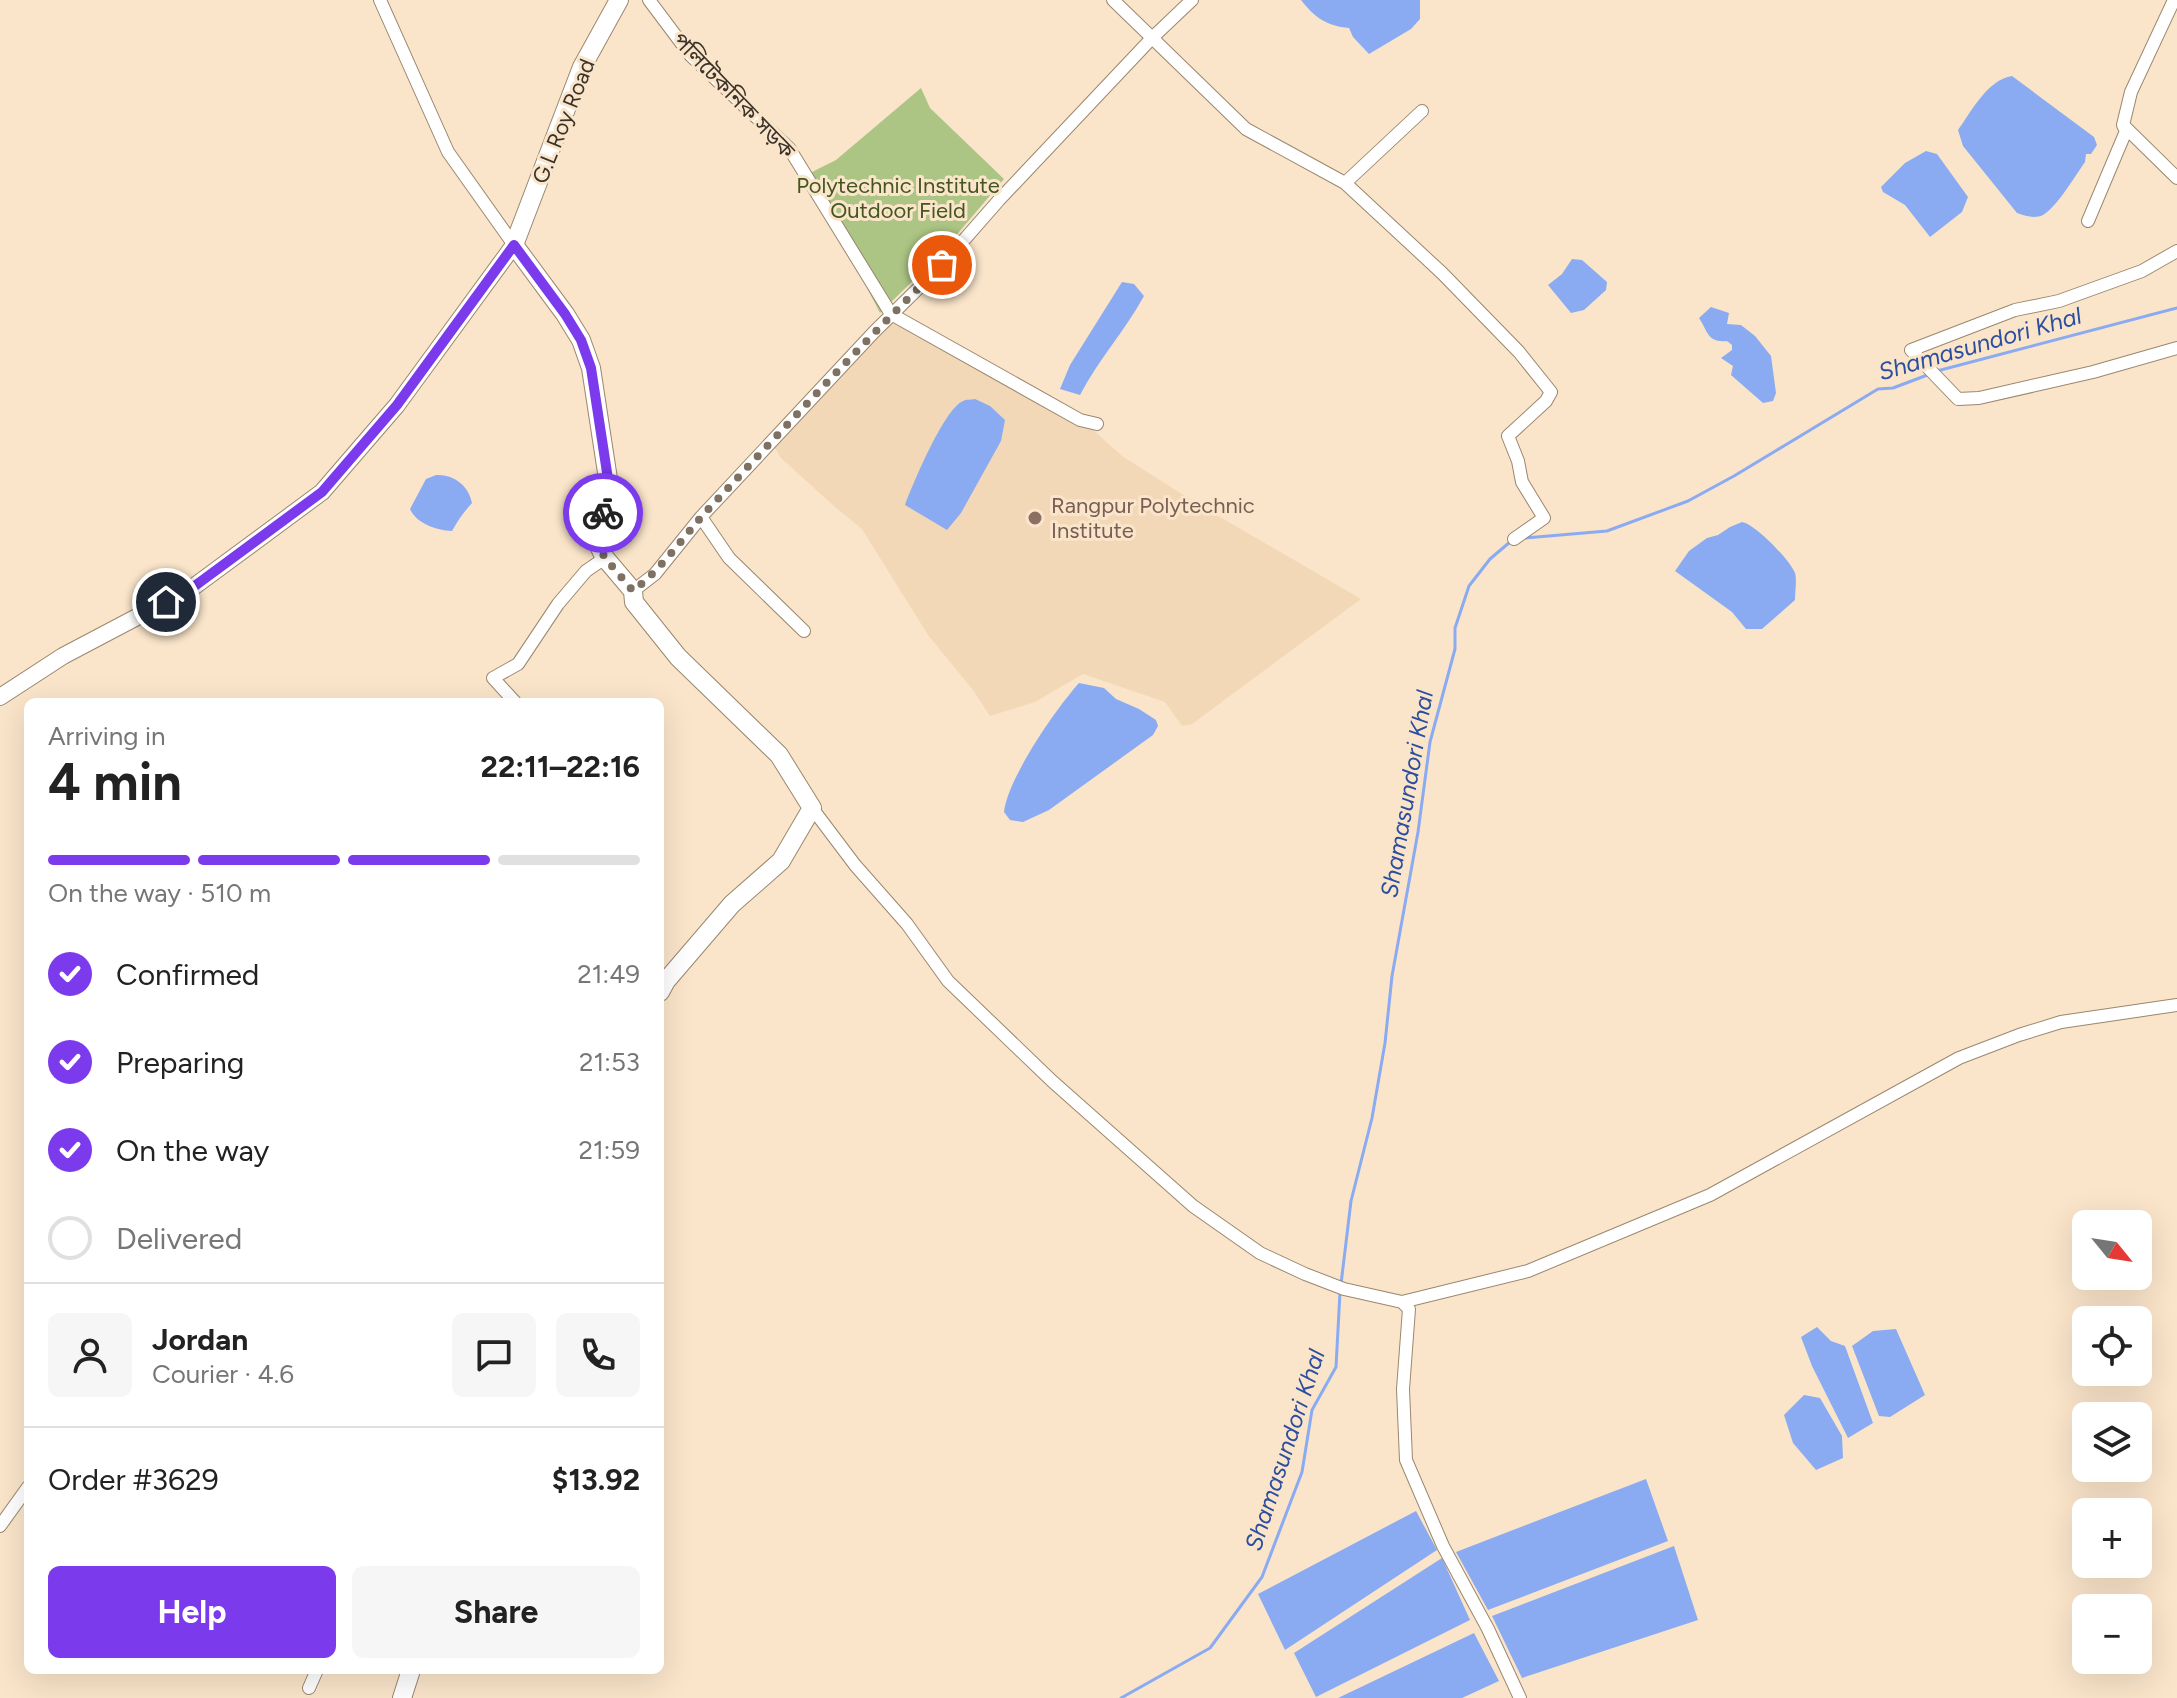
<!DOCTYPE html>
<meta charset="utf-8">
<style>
body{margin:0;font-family:Figtree,"Noto Sans Bengali",sans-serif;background:#f6f6f6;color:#222;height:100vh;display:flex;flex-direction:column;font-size:30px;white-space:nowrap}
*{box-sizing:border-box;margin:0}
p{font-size:26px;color:#767676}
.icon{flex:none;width:44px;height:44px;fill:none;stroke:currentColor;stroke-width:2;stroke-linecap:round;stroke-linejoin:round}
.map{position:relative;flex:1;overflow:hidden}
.drawer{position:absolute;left:24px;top:698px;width:640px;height:976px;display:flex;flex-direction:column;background:#fff;border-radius:12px;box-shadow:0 8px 32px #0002}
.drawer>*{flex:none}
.needle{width:52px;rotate:120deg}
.buttons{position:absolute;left:2072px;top:1210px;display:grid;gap:16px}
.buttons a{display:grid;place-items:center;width:80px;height:80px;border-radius:12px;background:#fff;box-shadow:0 8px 32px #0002;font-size:40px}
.pin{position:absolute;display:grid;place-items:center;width:68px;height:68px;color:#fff;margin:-34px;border:4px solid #fff;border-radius:50%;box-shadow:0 2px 8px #0007}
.courier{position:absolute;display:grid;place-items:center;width:80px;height:80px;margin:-40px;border:6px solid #7c3aed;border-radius:50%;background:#fff;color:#222;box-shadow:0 2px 10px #0007}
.head em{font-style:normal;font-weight:700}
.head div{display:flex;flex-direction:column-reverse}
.head{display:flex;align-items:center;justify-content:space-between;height:136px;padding:0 24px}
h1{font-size:52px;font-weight:700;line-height:60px}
.bar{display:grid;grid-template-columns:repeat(4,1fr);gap:12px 8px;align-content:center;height:96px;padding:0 24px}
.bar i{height:10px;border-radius:6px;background:#e0e0e0}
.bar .current{background:#7c3aed}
.bar p{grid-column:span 4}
.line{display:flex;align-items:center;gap:20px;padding:0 24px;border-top:2px solid #e0e0e0}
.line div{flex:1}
.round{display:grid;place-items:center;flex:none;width:84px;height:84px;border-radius:12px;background:#f6f6f6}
ol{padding:0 24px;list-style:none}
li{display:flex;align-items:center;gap:24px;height:88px}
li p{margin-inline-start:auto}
li .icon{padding:8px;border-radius:50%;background:#7c3aed;color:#fff;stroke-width:4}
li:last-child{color:#767676}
li i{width:44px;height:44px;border:4px solid #e0e0e0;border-radius:50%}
.cta{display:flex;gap:16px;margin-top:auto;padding:16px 24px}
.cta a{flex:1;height:92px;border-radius:12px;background:#7c3aed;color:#fff;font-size:32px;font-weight:700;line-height:92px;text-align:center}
.cta a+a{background:#f6f6f6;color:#222}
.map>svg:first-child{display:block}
.built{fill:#f2d8b7}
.green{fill:#acc584}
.water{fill:#8aabf1}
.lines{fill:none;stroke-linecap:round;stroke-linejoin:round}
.stream{stroke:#8aabf1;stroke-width:3}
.minor-casing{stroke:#9a876e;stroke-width:14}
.tertiary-casing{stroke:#9a876e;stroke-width:18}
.secondary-casing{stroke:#9a876e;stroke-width:20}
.minor{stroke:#fff;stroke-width:12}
.tertiary{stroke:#fff;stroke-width:16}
.secondary{stroke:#fff;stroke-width:18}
.done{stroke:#7e7161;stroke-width:8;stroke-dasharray:0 14.4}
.route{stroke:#7c3aed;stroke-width:10}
.education-dot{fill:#8d6e63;stroke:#fae5ca;stroke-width:3}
.labels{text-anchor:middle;stroke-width:6;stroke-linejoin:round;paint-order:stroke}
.street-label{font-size:22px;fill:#3b3329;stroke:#fae5ca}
.park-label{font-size:22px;fill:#43561f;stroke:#fae5ca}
.education-label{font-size:22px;fill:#785e54;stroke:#fae5ca;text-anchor:start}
.water-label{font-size:24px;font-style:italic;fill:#2c4e9f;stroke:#fae5ca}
</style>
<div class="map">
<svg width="2177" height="1698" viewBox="0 0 2177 1698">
<rect width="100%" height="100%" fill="#fae5ca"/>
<path class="built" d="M897,315l39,32 156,82 30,27 79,50 160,93 -169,125 -10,2 -17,-24 -82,-28 -48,28 -45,14 -17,-26 -45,-55 -66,-106 -27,-22 -54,-49 -8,-13z"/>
<path class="green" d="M921,88l9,20 74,71 -62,73 -62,61 -72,-139 28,-14z"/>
<path class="water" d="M1301,0h119v19l-9,10 -42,25 -16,-17 -4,-9c-22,-2 -34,-10 -48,-28z
M2012,76l82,61 3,8 -6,9h-5l-1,8c-10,14 -28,45 -42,53 -9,4 -17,1 -26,-2l-54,-67 -5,-16c14,-19 29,-50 54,-54z
M1926,151l11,3 31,43 -6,15 -32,25 -25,-32 -22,-13 -2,-5 24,-24z
M1572,259l10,1 25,22 -1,8 -22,20 -13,3 -23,-28 14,-11z
M1122,282l12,2 10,12c-19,35 -46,64 -64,99l-20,-6 10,-24z
M1711,307l18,6 -2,11 14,1 14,11 16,20 5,37 -3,8 -10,2 -32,-28 2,-9 -12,-8 11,-8v-5l-5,-4c-20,2 -19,-10 -28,-23z
M975,399l15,7 15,14 -4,21 -40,72 -14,17 -42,-25c8,-21 39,-96 58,-104 3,-2 8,-1 12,-2z
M436,475c18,-1 33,11 36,28 -8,9 -14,17 -20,28 -16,-1 -35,-7 -42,-22l16,-30z
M1742,522c13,2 48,38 53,51 2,7 0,19 0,27l-33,29h-16l-14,-17 -57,-41 14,-20 18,-13 11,-3 12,-8z
M1079,683l25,5 12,11 23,10 17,11 2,6 -5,9 -104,75 -26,12 -13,-2 -6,-8c4,-34 51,-102 75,-129z
M1817,1327l14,14 14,5 28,77 -25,15 -36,-72 -11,-29z
M1896,1329l29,66 -35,22 -11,-1 -27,-70 21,-15z
M1804,1395l16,3 22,38 1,22 -27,12 -23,-27 -9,-28z
M1646,1479l22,62 -180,69 -32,-58z
M1416,1511l21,39 -152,100 -27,-56z
M1674,1546l24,74 -176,58 -30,-62z
M1442,1558l28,62 -154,77 -22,-44z
M1474,1633l25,48 -37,17h-124z"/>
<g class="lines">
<path class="stream" d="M1937,371l240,-63
M1525,538l82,-7 81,-30 46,-25 144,-87 15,-1 37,-14
M1341,1284l10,-83 21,-83 13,-75 7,-67 26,-144 12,-90 25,-93v-21l14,-42 21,-27 20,-17
M1121,1698l89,-50 52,-71 40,-105 10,-62 24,-43 4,-75"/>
<defs>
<path id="minor" d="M380,0l68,152 66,93
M649,0l42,56 98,92 102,166 189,106 17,4
M1113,0l133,129 99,54 97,90 77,79 32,40 -5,9 -38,35 10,25 4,21 22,36 -30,21
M2123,125l54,53
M1345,183l77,-72
M2088,221l38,-90 -3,-6 8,-33 43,-92
M2177,251l-35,20 -83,30 -44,9 -104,40 47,49 21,-1 114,-26 84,-24
M701,517l28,41 75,73
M633,591l22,-17 46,-57 173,-185 68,-67 57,-65 153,-162 40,-38
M515,702l-22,-24 25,-14 40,-60 28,-33 19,-13
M812,808l43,57 52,59 41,57 104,100 141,125 67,47 45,21 39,15 58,13 126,-31 182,-76 249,-137 60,-23 42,-13 116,-17
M1402,1302l7,7 -6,80 3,71 37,86 45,83 32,69
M0,1526l28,-39
M309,1688l8,-18"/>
<path id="tertiary" d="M0,697l63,-41 129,-68 130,-96 75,-87 117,-160"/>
<path id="secondary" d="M619,0l-37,67 -68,178 51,69 16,26 10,28 17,111 -9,67 6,12 28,33 1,11 44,55 101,98 33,53 -31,53 -49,43 -66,77 -6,11
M402,1698l9,-28"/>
</defs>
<use href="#minor" class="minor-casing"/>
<use href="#tertiary" class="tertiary-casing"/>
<use href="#secondary" class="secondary-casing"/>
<use href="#minor" class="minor"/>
<use href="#tertiary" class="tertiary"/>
<use href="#secondary" class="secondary"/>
</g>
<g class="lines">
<path class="done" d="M603,513l-4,33 6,12 28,33c32,-25 54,-60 82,-89 75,-80 149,-161 227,-237"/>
<path class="route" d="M166,602l26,-14 130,-96 75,-87 117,-160 51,69 16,26 10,28 17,111 -5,34"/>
</g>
<circle class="education-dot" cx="1035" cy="518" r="8"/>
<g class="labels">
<g class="street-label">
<text transform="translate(734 95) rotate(46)" y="8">পলিটেকনিক সড়ক</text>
<text transform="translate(563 121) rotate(-68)" y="8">G.L Roy Road</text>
</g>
<g class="park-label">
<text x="898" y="193">Polytechnic Institute<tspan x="898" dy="25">Outdoor Field</tspan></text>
</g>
<g class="education-label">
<text x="1051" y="513">Rangpur Polytechnic<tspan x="1051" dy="25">Institute</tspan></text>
</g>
<g class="water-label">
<text transform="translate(1980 344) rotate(-16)" y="8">Shamasundori Khal</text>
<text transform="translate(1407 794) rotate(-80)" y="8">Shamasundori Khal</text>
<text transform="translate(1285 1450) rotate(-72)" y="8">Shamasundori Khal</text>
</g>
</g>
</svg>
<div class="buttons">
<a><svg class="needle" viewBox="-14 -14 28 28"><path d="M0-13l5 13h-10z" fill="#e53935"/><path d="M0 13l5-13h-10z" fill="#767676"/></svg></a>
<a><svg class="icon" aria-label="locate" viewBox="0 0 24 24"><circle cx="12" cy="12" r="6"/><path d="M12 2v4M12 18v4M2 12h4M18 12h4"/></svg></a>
<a><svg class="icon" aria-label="layers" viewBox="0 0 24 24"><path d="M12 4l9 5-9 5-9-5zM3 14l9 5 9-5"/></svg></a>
<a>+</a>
<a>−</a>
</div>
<div class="pin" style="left:942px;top:265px;background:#ea580c"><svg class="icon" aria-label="bag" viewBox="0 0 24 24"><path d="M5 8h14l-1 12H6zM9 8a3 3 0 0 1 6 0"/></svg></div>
<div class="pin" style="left:166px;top:602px;background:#1f2937"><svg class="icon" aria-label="home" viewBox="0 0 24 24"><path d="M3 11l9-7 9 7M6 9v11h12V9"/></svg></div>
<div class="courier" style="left:603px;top:513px"><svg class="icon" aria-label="bike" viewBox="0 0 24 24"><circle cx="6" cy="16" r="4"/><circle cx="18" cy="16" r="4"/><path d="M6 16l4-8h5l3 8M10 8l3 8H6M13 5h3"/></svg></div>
<section class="drawer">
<div class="head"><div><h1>4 min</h1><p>Arriving in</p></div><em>22:11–22:16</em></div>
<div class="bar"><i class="current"></i><i class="current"></i><i class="current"></i><i></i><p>On the way · 510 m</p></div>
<ol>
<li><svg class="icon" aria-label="check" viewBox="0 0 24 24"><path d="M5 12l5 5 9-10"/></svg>Confirmed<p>21:49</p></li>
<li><svg class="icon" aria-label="check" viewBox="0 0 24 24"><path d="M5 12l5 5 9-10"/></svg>Preparing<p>21:53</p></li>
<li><svg class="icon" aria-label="check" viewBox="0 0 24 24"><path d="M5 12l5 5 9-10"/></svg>On the way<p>21:59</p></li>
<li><i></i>Delivered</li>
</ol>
<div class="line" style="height:144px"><a class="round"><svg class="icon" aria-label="person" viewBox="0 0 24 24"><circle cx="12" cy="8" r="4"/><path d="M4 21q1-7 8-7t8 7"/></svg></a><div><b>Jordan</b><p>Courier · 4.6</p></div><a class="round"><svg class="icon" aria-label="chat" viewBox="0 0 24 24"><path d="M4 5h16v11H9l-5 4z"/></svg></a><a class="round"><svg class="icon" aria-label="phone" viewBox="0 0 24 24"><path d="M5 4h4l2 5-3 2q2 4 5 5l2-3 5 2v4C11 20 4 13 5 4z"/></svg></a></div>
<div class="line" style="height:104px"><div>Order #3629</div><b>$13.92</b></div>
<div class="cta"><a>Help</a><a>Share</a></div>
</section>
</div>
